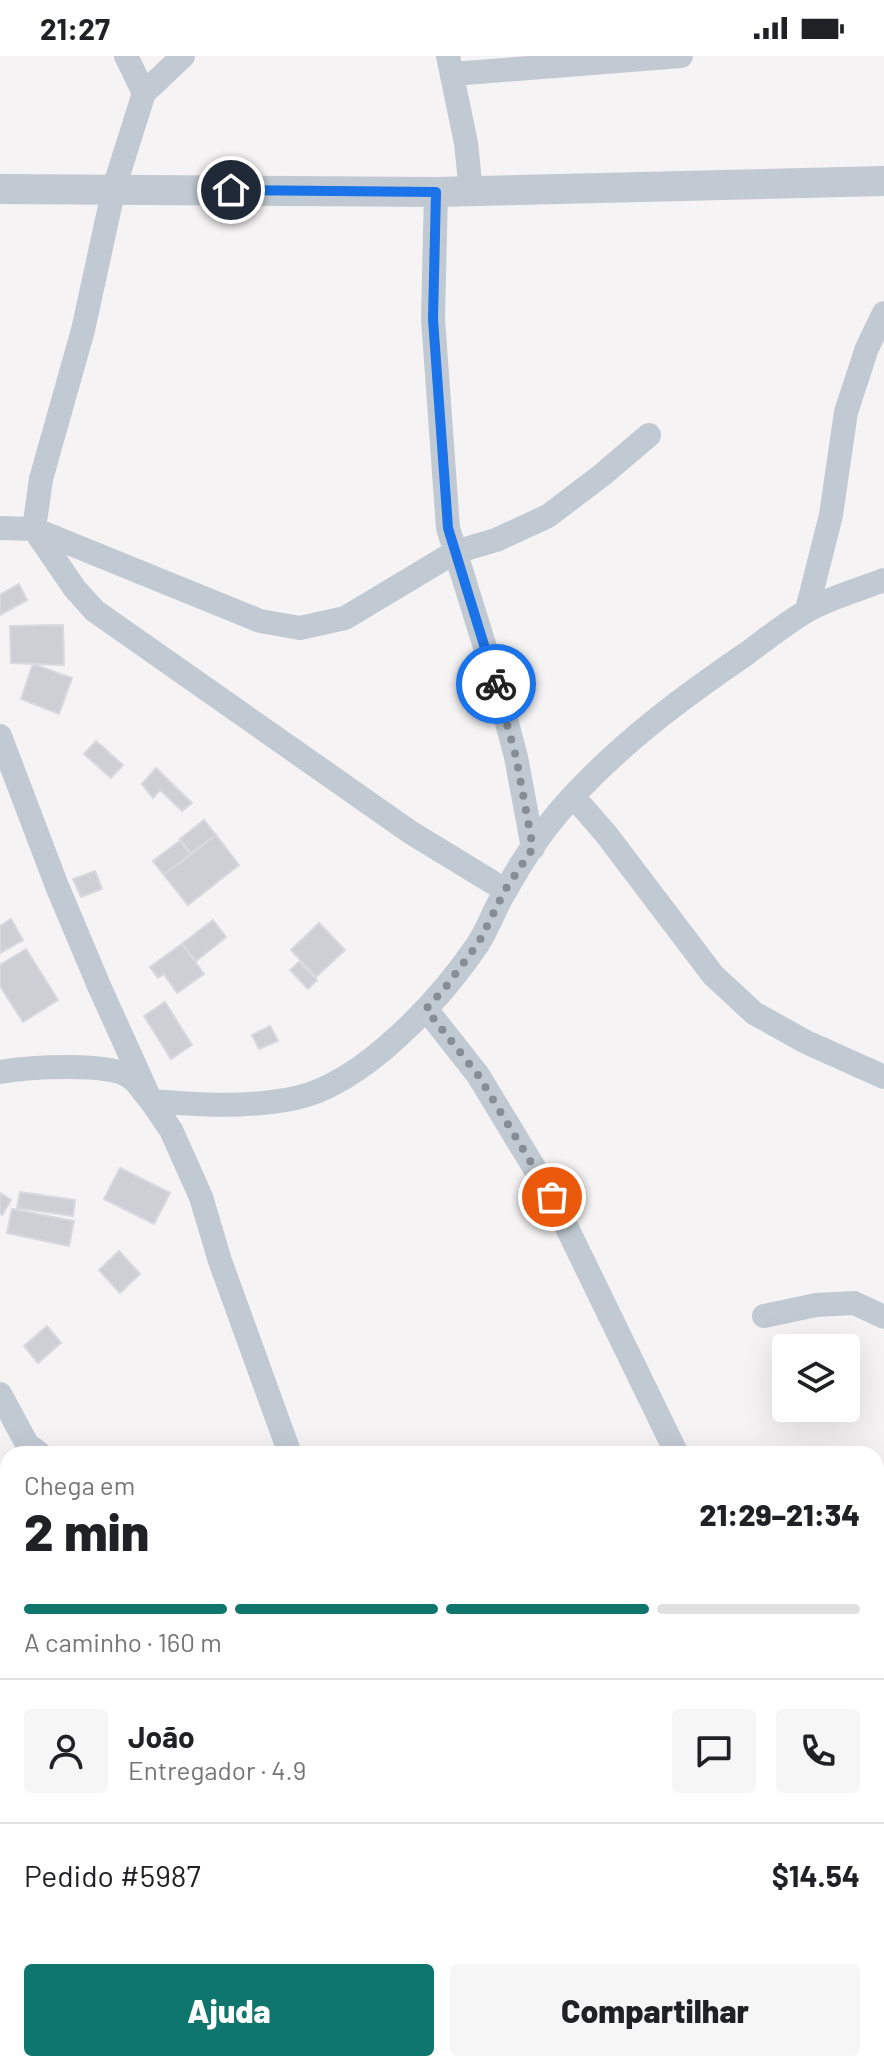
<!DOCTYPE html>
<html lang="pt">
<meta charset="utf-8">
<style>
body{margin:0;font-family:Barlow,sans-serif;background:#f6f6f6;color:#202124;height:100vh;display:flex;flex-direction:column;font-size:30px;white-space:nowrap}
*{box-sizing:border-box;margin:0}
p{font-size:26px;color:#757577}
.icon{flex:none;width:44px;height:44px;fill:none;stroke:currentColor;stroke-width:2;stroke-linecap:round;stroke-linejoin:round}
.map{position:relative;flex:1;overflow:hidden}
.drawer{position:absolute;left:0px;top:1390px;width:884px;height:626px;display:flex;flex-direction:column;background:#fff;border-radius:24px 24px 0 0;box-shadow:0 8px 32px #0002}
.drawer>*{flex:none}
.fabs{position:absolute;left:772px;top:1278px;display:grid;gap:16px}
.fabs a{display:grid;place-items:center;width:88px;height:88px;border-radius:8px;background:#fff;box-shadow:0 8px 32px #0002;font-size:40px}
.pin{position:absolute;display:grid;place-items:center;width:68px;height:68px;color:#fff;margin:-34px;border:4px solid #fff;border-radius:50%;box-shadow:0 2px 8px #0007}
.courier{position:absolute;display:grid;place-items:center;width:80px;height:80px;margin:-40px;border:6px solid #1a73e8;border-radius:50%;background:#fff;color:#222;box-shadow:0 2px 10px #0007}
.overview em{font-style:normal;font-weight:800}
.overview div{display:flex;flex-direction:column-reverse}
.overview{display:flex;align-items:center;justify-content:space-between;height:136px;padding:0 24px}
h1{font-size:52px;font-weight:800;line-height:60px}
.bar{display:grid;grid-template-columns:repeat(4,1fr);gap:12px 8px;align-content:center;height:96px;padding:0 24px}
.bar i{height:10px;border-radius:6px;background:#e0e0e0}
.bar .on{background:#0f766e}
.bar p{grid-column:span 4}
.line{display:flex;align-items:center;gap:20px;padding:0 24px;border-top:2px solid #e0e0e0}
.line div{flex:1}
.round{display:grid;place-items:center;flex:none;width:84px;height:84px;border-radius:8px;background:#f6f6f6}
.primary-button{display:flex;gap:16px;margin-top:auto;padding:16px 24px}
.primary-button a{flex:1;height:92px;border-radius:8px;background:#0f766e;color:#fff;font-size:32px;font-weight:800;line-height:92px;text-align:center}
.primary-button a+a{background:#f6f6f6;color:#202124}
.status{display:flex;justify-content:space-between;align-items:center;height:56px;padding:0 40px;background:#fff;direction:ltr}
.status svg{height:22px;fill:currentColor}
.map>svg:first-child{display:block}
.building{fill:#cdcfd5;stroke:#d7d9de;stroke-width:2}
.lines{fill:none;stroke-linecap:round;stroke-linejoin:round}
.minor{stroke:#c1cad2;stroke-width:24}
.tertiary{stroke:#c1cad2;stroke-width:30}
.done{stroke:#868d94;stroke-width:8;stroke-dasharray:0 14.4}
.route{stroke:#1a73e8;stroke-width:10}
</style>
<div class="status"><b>21:27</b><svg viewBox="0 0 49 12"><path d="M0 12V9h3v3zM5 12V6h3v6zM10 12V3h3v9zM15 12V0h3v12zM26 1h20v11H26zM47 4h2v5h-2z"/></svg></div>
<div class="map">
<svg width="884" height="2015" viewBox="0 0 884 2015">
<rect width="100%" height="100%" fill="#f5f3f3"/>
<path class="building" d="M19,528l8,16 -27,15v-20z
M63,569l1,40 -53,-2 -1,-37z
M33,608l39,14 -13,36 -38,-15z
M96,685l27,24 -12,13 -27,-24z
M156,712l36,35 -10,8 -22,-21 -7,8 -11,-14z
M204,764l12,15 -25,18 -11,-14z
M216,779l23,30 -51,40 -24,-30z
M180,785l10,13 -26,21 -11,-14z
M95,815l7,18 -21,8 -8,-18z
M11,863l12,21 -23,13v-27z
M213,864l13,17 -30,24 -14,-17z
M319,867l26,27 -29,27 -25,-27z
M182,888l22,30 -27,19 -13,-19 -6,4 -8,-11z
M26,893l32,51 -35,22 -23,-36v-21z
M299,906l18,18 -9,9 -18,-19z
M165,946l27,43 -21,14 -27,-43z
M270,970l8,15 -19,8 -7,-14z
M120,1112l50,25 -16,31 -50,-25z
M20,1136l55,8 -2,16 -56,-8z
M0,1137l11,7 -9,15 -2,-2z
M12,1153l62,12 -5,25 -62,-13z
M119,1195l21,23 -20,19 -21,-23z
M47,1270l14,17 -23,20 -14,-17z"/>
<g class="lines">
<path class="minor" d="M126,0l18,37
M183,0l-39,37 -30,95 -31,142 -42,149 -7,50 41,60 20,22 315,221 95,58
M448,0l18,87 5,48
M452,18l229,-18
M436,136l-3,127 15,209 50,161 18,68 17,91
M0,472l34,1 226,92 40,7 45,-10 110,-66 41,-12 52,-24 54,-41 47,-40
M807,554l24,-95 15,-103 21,-64 17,-35
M0,680l57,150 42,100 52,115 20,29 30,67 19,64 70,193
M573,740l33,38 107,141 41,38 52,29 78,35
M426,953l52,66 74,122 125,257
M0,1016c27,-5 109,-10 130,5 8,6 15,17 21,24 48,4 97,7 145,-3 68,-15 144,-98 182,-154 11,-17 17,-37 28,-54 18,-33 41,-66 67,-94 52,-56 110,-99 173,-142 19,-14 39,-30 59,-42 23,-14 54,-22 79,-32
M764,1260l52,-11 38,-2 30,14
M0,1338l27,50 13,10
M876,1430l8,-1
M876,1462l8,5
M0,1523l8,3
M876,1849l8,14
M521,2008l4,7
M165,2015l3,-7"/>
<path class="tertiary" d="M0,133l436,3 448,-11
M876,1757l8,-6
M577,2015l7,-7"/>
</g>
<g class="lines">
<path class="done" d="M496,628l20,73 17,91 -28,42 -26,52 -34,46 -19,21 52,66 74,122"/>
<path class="route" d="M231,134l205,2 -3,127 15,209 48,156"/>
</g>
</svg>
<div class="fabs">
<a><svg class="icon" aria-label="layers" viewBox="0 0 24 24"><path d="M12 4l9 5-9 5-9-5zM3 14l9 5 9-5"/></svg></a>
</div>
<div class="pin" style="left:552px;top:1141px;background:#ea580c"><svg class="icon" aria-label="bag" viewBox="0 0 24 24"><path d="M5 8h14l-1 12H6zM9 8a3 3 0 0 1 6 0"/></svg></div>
<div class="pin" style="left:231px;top:134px;background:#1f2937"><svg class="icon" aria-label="home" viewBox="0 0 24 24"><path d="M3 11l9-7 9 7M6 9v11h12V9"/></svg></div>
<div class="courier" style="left:496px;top:628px"><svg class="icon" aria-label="bike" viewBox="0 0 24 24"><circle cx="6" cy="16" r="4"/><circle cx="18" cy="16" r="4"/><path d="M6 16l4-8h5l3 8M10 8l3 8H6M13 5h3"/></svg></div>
<section class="drawer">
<div class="overview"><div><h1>2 min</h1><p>Chega em</p></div><em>21:29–21:34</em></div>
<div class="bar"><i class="on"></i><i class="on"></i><i class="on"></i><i></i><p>A caminho · 160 m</p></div>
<div class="line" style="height:144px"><a class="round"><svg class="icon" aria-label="person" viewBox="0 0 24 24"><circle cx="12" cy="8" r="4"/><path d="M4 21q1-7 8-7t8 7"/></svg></a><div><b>João</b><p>Entregador · 4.9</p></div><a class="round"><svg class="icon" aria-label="chat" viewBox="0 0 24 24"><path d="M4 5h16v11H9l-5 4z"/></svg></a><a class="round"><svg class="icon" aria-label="phone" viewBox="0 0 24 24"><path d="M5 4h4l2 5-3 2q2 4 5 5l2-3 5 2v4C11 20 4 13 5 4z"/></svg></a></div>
<div class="line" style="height:104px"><div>Pedido #5987</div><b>$14.54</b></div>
<div class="primary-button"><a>Ajuda</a><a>Compartilhar</a></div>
</section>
</div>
